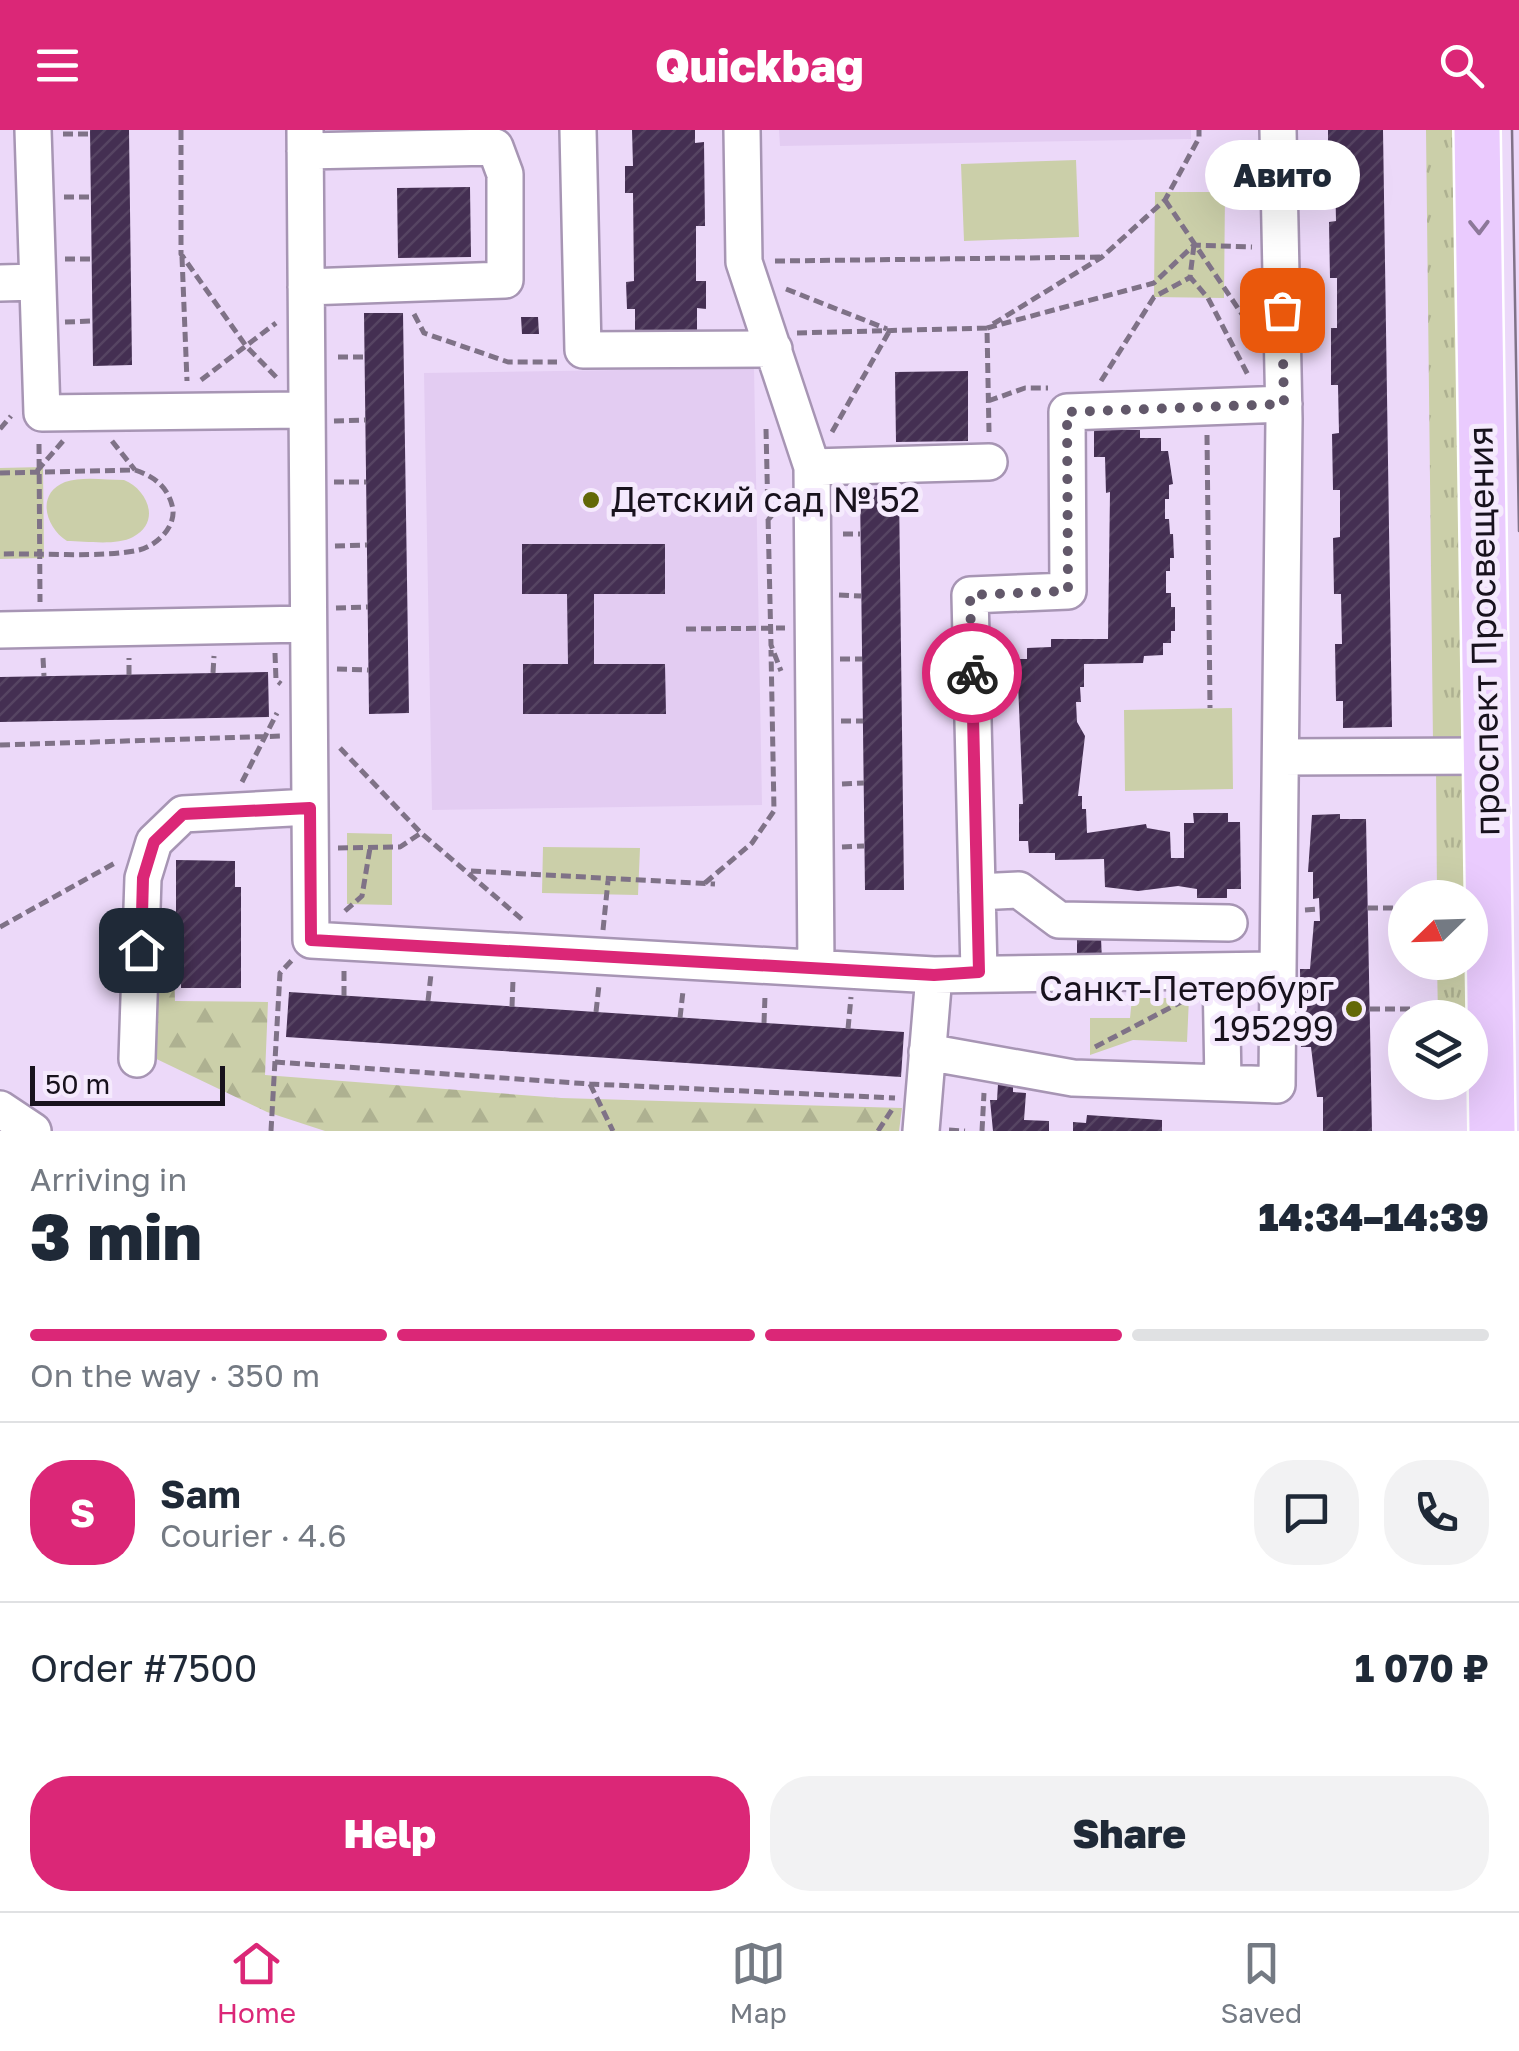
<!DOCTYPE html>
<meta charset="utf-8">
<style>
body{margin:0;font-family:"Golos Text",sans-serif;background:#f2f2f3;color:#1f2937;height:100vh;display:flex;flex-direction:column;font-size:38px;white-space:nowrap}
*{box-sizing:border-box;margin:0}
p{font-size:32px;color:#747a83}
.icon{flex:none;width:55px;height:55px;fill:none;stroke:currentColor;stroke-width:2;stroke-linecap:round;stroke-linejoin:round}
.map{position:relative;height:1001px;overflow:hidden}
.panel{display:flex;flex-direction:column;background:#fff;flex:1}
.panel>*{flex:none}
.needle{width:65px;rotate:247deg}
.buttons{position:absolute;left:1388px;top:750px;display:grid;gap:20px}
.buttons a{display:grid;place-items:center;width:100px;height:100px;border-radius:50%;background:#fff;box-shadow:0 10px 40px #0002;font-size:50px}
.scale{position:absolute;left:30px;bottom:25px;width:195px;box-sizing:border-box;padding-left:10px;border:5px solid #18121d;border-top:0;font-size:28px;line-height:35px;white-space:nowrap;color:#18121d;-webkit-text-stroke:8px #f5eafd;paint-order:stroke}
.pin{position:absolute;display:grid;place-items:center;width:85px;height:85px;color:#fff;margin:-42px;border-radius:20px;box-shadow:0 5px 15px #0006}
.courier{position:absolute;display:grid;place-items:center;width:100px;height:100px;margin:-50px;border:8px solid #db2777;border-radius:50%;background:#fff;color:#222;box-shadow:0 2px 12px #0007}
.bubble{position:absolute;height:70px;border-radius:35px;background:#fff;box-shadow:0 10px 40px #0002;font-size:32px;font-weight:800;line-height:70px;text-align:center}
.summary em{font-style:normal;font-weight:800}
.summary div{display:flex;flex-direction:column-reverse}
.summary{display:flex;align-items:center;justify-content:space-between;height:170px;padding:0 30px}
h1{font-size:65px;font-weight:800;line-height:75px}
.bar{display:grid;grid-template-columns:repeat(4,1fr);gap:15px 10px;align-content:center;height:120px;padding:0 30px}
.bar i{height:12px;border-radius:8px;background:#e0e1e3}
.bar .selected{background:#db2777}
.bar p{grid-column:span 4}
.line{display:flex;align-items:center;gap:25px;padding:0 30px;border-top:2px solid #e0e1e3}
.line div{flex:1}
.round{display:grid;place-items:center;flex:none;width:105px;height:105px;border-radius:40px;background:#f2f2f3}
.button{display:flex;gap:20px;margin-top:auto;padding:20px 30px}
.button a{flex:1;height:115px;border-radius:40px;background:#db2777;color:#fff;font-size:40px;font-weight:800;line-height:115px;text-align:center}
.button a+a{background:#f2f2f3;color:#1f2937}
header{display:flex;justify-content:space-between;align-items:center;height:130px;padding:0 30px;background:#db2777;color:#fff;font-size:45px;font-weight:800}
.menu{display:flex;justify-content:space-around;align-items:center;height:140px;border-top:2px solid #e0e1e3;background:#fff;font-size:28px;color:#747a83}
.menu a{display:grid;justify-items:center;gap:5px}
.menu .selected{color:#db2777}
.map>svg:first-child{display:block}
.built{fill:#e3ccf2}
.grass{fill:url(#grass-tufts)}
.forest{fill:url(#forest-firs)}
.green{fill:#cbcfa9}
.building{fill:url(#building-hatch)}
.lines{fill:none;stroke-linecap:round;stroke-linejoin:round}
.minor-casing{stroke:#a795b4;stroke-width:40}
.major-casing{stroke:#fff;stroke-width:50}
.path{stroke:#7f7287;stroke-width:5;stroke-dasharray:10 5;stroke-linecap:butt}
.minor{stroke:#fff;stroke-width:35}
.major{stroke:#eacbfe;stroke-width:45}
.tram{stroke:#807389;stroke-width:2.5}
.oneway{stroke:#8c7899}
.done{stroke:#62586a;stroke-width:10;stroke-dasharray:0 18}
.route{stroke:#db2777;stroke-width:12}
.poi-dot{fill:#636808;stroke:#f5eafd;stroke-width:4}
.labels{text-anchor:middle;stroke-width:10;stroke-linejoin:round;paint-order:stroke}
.poi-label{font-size:35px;fill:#18121d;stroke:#f5eafd;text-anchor:start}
.street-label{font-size:35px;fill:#18121d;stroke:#f5eafd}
</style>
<header><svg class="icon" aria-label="menu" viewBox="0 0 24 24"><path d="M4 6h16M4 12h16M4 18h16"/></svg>Quickbag<svg class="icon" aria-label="search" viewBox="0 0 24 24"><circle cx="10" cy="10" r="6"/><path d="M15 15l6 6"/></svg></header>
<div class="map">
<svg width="1519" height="1001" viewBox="0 0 1519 1001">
<defs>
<pattern id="grass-tufts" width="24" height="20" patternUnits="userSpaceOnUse" patternTransform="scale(2.5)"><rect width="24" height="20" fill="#cbcfa9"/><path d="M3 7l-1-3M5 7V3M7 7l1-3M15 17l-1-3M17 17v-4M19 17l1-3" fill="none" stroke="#aeb191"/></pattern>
<pattern id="forest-firs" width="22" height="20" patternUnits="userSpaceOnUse" patternTransform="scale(2.5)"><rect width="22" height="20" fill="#cbcfa9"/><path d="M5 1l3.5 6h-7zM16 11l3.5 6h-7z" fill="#aeb191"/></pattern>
<pattern id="building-hatch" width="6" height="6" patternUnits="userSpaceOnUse" patternTransform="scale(2.5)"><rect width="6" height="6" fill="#442f52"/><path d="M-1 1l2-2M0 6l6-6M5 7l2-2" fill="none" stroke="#564462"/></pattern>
</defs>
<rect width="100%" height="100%" fill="#ecd9f9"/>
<path class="built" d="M779,0h412v9l-411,7z
M754,238l8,437 -330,5 -8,-437z"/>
<path class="grass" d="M1426,0h30l8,613h-31z
M1436,637h29l2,130h-30z
M1437,833h31l1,54h-31z"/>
<path class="forest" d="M174,839l1,32 93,1 -3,73 296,23 341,10 -3,23h-574l-58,-19 -123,-59 5,-83z"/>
<path class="green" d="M1076,30l3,77 -115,4 -3,-77z
M1155,62h70l-1,106 -70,-1z
M43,337l1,91 -44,1v-91z
M124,350c23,9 38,42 9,57 -17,9 -47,4 -66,4 -21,-13 -32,-47 -2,-59 17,-6 41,-2 59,-2z
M1232,578l1,81 -108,2 -1,-81z
M347,703l45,1v71l-45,-1z
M543,717l97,1 -2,47 -96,-2z
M1132,868h57l-2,44 -54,-2 -43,15v-37h40z"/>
<path class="building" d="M90,0h39l3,235 -39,1z
M632,0h63v13l9,-1 1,84h-9v55h10v28l-9,-1v29h-62v-28h-8l-1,-27 8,-1 -1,-88h-8v-27h8z
M1328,0h55l9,597 -49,1v-27h-7l-1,-57h7l-1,-50h-7l-1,-56 7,-1v-47h-7l-1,-56 7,-1 -1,-48h-7v-57h6v-50h-7l-1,-56 7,-1 -1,-49h-7z
M470,57l1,70 -73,1 -1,-70z
M364,183h39l6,400 -40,1z
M521,187h17l1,17h-17z
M968,241v70l-72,1 -1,-70z
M1094,300h46v8h21v13h7l5,33 -4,1v14h-4v20h4l1,15h3l1,24h-4v13h-4v22h5v14h4v24h-4v12h-8v12l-19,1 -1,7 -59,1v23h-4l1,15h-5l1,20 8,14 -7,60h4v13h4l1,24 59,-9 1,4 23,4 1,26h13v-35h10l-1,-10h35v9h12l1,67h-14v9h-30v-9l-19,-3 -40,5 -33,-4 -1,-28 -49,1v-7h-26l-1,-12h-9v-37h4l-6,-145h10v-11l24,-1v-8h57l2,-147 -4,1 -1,-36h-11z
M860,359h39l5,401h-39z
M522,414h143v50h-71v70h71l1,50h-143v-50h45l-1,-70h-45z
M268,542l1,45 -269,5v-45z
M1340,684v5h26l6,312h-49v-34h-6l-6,-50h-10l-1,-78h10l4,-48h6l-1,-23 -6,1v-27h-5l4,-57z
M176,730l59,1v26h6v101h-60v-26l-5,-1z
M1077,808h24l1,23 -25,1z
M289,862l615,40 -3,45 -615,-40z
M998,954l15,1v7l13,1 -2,27 25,1v10h-56l-3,-31h7z
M1087,985l75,5v11h-89v-9l13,1z"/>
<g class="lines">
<defs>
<path id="minor" d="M33,0l9,283 265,-3
M305,0l6,810 623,35 344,-5 6,-551 -6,-289
M578,0l5,220 191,-1
M742,0l2,132 68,205 4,501
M305,21l190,-4 10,27v106l-199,7
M0,153l37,-1
M812,337l177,-5
M0,500l308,-6
M1281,627l205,-1
M977,762l42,-2 40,30 170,3
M979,842l-9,-377 98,-4 -1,-179 217,-8
M927,922l146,26 150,5 -2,-112
M137,929l6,-181 11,-36 29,-28 127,-7
M1223,953l54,2 1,-115
M0,979l33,22
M921,1001l13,-156"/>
<path id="major" d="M1477,0l15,1001"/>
</defs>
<use href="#minor" class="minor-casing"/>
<use href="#major" class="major-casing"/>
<path class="path" d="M181,0v124l65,92 32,33
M63,4h27
M64,67h27
M1165,70l87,129
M1194,115l-4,32 18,21 40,77
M182,127l5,124
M65,129h27
M775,131l327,-4
M786,159l101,40
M414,184l10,19 84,29h49
M65,192l27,-1
M993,194l109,-67 63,-57 34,-62v-8
M987,198l167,-45 40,-38 58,2
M797,203l190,-5 2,104
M338,227h27
M201,250l75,-57
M1101,251l53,-84 35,-19
M988,271l37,-13h23
M334,291l32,-1
M0,299l11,-13
M766,299l5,216 10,26
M832,302l58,-102
M1207,305l3,273
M112,311l23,29
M39,314l1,158
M37,341l26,-30
M0,343l135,-3c18,6 32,16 37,35 6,20 -14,40 -33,45 -36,8 -100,3 -139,4
M334,352h32
M768,390l15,-18
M843,404h17
M335,416l32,-1
M839,465l22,1
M336,478l32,-1
M686,499l99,-1
M275,523l1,27 5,4
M43,528l1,18
M840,529h22
M337,539l32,1
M213,543l1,-17
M129,545v-17
M841,591h22
M0,615l282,-9
M340,618l81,85 104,89
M242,652l35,-69
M842,654l22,-1
M842,717l22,-1
M338,718l62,-1 21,-14
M471,741l244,13
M705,753l47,-40 22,-32 -3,-161
M1368,778h37
M1305,780l14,-1
M345,781l17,-15 8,-48
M0,797l115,-64
M603,800l5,-49
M344,866v-27
M428,871l3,-27
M512,877l1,-27
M1370,879h53
M596,882l3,-27
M680,888l3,-27
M764,893l1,-27
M848,899l3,-32
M1095,917l88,-46
M275,932l315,22 305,14
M590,954l23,47
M949,1000l16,1
M271,1001l9,-158 13,-14
M878,1001l15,-23
M982,1001l2,-38"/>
<use href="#minor" class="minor"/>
<use href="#major" class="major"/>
<path class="tram" d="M1512,0l7,401"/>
</g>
<defs><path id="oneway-chevron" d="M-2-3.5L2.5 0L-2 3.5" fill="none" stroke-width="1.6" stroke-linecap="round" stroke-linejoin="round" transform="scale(2.5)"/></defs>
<use class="oneway" href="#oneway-chevron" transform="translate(1479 97) rotate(89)"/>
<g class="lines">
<path class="done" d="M972,543l-2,-78 98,-4 -1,-179 217,-8 -2,-94"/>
<path class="route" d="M141,820l2,-72 11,-36 29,-28 127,-6 1,132 623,35 45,-3 -7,-299"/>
</g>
<g class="poi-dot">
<circle cx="591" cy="370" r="10"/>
<circle cx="1354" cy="879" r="10"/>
</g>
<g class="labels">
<g class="poi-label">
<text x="611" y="382">Детский сад № 52</text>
<text x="1334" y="871" text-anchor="end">Санкт-Петербург<tspan x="1334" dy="40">195299</tspan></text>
</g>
<g class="street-label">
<text transform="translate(1484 501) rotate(-91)" y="12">проспект Просвещения</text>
</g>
</g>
</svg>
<div class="buttons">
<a><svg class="needle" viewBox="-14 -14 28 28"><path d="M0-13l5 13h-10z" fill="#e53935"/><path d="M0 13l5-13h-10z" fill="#747a83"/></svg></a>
<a><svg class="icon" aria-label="layers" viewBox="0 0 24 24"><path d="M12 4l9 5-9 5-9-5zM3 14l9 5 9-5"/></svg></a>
</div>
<div class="scale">50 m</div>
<div class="pin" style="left:1282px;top:180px;background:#ea580c"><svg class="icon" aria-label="bag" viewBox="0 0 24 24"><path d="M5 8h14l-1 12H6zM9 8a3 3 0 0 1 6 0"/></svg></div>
<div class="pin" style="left:141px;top:820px;background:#1f2937"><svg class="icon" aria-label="home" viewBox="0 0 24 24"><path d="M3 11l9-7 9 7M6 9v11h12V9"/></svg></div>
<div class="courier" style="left:972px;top:543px"><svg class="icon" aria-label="bike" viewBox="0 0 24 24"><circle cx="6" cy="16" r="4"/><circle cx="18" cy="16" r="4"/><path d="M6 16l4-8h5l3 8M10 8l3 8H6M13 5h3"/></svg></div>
<div class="bubble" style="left:1205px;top:10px;width:155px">Авито</div>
</div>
<section class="panel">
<div class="summary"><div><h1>3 min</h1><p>Arriving in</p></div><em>14:34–14:39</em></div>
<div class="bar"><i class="selected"></i><i class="selected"></i><i class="selected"></i><i></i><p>On the way · 350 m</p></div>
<div class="line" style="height:180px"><b class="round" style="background:#db2777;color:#fff">S</b><div><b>Sam</b><p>Courier · 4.6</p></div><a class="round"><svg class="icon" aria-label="chat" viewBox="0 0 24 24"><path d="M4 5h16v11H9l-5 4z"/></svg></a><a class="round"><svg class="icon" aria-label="phone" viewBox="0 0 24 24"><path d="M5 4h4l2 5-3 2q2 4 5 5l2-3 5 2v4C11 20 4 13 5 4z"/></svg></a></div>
<div class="line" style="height:130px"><div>Order #7500</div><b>1 070 ₽</b></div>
<div class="button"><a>Help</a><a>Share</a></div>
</section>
<nav class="menu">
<a class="selected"><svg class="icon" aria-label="home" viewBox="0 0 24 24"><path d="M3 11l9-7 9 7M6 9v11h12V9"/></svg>Home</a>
<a><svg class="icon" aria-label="map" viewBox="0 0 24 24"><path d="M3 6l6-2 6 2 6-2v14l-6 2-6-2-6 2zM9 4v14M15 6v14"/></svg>Map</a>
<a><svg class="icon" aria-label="saved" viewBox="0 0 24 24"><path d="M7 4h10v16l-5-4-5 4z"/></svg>Saved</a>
</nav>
